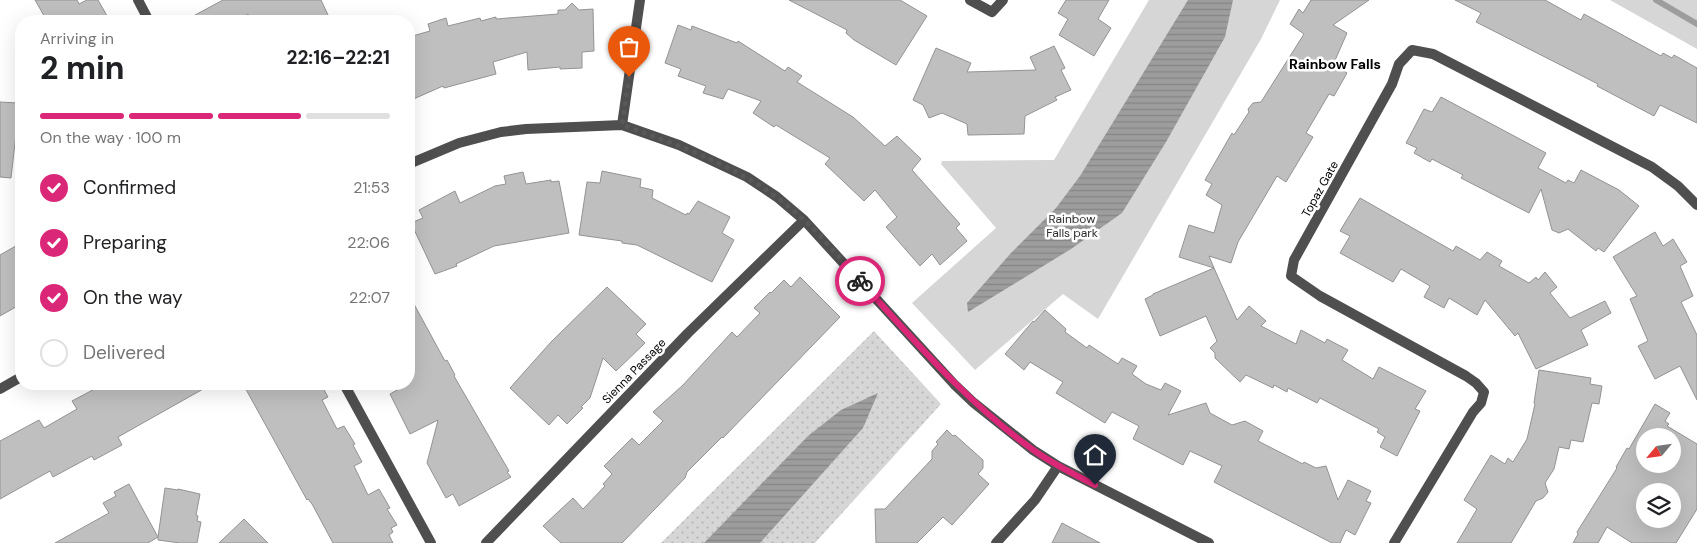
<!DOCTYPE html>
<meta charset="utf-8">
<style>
body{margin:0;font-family:"DM Sans",sans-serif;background:#f2f2f2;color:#202124;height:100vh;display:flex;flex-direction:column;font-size:19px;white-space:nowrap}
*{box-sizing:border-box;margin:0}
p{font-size:16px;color:#757577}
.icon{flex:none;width:28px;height:28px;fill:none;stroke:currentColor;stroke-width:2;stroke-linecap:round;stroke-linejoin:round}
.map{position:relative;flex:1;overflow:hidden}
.side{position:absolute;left:15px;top:15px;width:400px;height:375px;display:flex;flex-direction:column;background:#fff;border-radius:20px;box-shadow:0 5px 20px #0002}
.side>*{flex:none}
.needle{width:32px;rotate:241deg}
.buttons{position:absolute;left:1636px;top:428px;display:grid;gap:10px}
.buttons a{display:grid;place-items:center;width:45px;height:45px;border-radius:50%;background:#fff;box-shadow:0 5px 20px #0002;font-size:25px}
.pin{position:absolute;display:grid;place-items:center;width:42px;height:42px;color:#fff;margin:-51px -21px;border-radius:50% 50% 50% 0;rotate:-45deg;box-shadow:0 0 5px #0007}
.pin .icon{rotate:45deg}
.courier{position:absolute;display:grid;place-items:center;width:50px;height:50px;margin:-25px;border:4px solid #db2777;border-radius:50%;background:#fff;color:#222;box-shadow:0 1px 6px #0007}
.overview em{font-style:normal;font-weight:700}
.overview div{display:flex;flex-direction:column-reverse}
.overview{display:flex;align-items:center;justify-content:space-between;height:85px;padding:0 25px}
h1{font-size:32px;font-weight:700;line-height:38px}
.bar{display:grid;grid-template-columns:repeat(4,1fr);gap:8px 5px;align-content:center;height:60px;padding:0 25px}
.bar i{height:6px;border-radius:4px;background:#e0e0e0}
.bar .current{background:#db2777}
.bar p{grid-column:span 4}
ol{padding:0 25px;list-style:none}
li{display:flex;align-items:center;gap:15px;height:55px}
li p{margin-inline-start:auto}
li .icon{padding:5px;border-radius:50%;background:#db2777;color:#fff;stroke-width:4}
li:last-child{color:#757577}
li i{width:28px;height:28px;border:2px solid #e0e0e0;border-radius:50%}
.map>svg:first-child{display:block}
.grass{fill:url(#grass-dots)}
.park{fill:#d6d6d6}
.water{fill:url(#water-rules)}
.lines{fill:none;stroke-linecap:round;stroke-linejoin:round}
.stream{stroke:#9d9d9d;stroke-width:6}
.building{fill:#bfbfbf;stroke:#939393;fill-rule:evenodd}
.minor{stroke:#4f4f4f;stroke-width:10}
.done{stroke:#595959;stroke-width:5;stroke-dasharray:0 9}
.route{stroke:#db2777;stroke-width:6}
.labels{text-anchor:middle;stroke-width:5;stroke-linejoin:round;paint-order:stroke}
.street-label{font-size:12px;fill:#000;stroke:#fff}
.park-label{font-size:12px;fill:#2d2d2d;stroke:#fff}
.neighbourhood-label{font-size:14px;font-weight:bold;fill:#000;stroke:#fff}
</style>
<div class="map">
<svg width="1697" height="543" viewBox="0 0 1697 543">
<defs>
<pattern id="grass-dots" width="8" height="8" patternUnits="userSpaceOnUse" patternTransform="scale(1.25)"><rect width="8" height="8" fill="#d6d6d6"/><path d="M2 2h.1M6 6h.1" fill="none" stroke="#b6b6b6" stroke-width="1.8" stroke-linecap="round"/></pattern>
<pattern id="water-rules" width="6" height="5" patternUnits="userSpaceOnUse" patternTransform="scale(1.25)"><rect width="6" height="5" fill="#9d9d9d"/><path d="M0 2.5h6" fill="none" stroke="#858585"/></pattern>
</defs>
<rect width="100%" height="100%" fill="#fff"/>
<path class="grass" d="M874,331l67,73 -126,139h-154z"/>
<path class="park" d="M1149,0h131l-19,39 -163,280 -35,-25 -88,76 -63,-67 84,-75 -55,-64 1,-3 112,-1z
M1610,0h87v49z"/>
<path class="water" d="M1188,0h45l-8,37 -59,105 -44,71 -51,36 -103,63 -1,-9 44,-50 45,-45 24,-32z
M878,393l-15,35 -103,115h-56l104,-107 33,-26z"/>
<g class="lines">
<path class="stream" d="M1656,0l41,24"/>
</g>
<path class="building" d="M35,0h42l2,4 8,-4h11l12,21h-63z
M223,0h98l8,17 -9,4h-68l-4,-7 -12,7h-52z
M789,0h111l27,16 -31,49 -42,-25 -8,-7 1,-3z
M1066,0h43l-11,19 13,9 -17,28 -35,-21 9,-16 -10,-6z
M1311,0h58l-36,25 14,8 -14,32 14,8 -13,23 -5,-2 -23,39 7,4 -27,45 -9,-6 -39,66 -7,21 -22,-7 5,12 -35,-11 10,-32 25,8 8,-28 -16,-10 6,-11 -7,-4 27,-47 2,2 15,-23 -1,-3 5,-6 8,-1 43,-68 -14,-10 9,-15 4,4z
M1455,0h90l36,20 3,-6 77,42 2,-3 9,5 2,-3 23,13v55l-37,-18 -6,11 -57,-30 1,-2 -122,-62 5,-9z
M572,3l7,7 14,-1 1,42 -12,1v16l-22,1v-2l-32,3 -1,-18 -34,10 3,12 -52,14 -1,-2 -34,15v-64l21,-6 -2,-7 18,-6 2,8 32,-8 1,3 15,-4v2l62,-5v-4h7z
M678,25l13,5 1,-4 45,17 1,-2 47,30 3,-4 14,9 -5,6 56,35 32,29 12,-10 24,23 -9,11 48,54 -4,4 11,13 -27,24 -8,-11 -12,12 -34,-39 11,-10 -22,-27 -11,11 -39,-37 5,-6 -54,-33 -2,2 -21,-14 8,-12 -33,-12 -5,10 -20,-6 3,-7 -28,-10 3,-7 -16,-6z
M1054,46l11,22 -4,2 10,20 -16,7 2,3 -32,16 -1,18 -56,1 -1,-11 -25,-11 -13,5 -6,-13 -10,-5 23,-52 35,15 -4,9 69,-2 -6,-13z
M1441,97l105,56 -8,15 28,15 2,-3 6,3 7,-13 38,20 20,16 -35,46 -6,-4 -2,3 -28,-22 -9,4 -7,-3 -11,-41 -12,24 -68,-35 2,-3 -31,-16 -2,3 -16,-9 3,-5 -11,-5 18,-34 8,3z
M0,102l18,1 -1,14h1l-7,61 -11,-1z
M602,171l39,8 -1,8 13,3 -1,8 34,17 1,-2 2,1 9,-13 32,16 -8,16 12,7 -22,42 -75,-37 -15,-2v-2l-43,-6 8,-53 13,1z
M523,172l3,12 25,-4v2l8,-1 10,52 -75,13 -38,18 1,2 -22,8 -24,-51 12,-5 -4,-8 36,-19 5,12 35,-17 11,-2 -2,-8z
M1360,198l93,53 3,-5 24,14 7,-8 15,9 -3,5 30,17 7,-6 2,3 7,-8 12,15 -7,6 20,25 35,-17 6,12 -30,17 7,15 -52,24 -18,-36 -3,3 -30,-36 -8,15 -28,-17 -5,10 -20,-11 6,-11 -29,-17 -8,13 -53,-29 10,-17 -10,-5z
M1655,232l8,14 10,-7 14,23 -7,4 13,30 -12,6 16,33v65l-17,-34 -25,13 -17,-33 10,-5 -18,-42 7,-3 -24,-39z
M21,243v61l-21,12v-61z
M1214,268l23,52 12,-14 17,15 -5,5 35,18 5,-14 24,13 2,-4 21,11 -6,10 31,19 6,-12 47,24 -11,18 5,2 -23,45 -17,-9 5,-10 -8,-5 2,-3 -59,-31 -3,5 -29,-15 -1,4 -13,-7 -1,3 -27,-13 -6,7 -25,-24v-5l-5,-5 7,-7 -11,-25 -46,20 -15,-37 8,-4v-1z
M800,277l40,40 -117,121 -1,-1 -35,35 -2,6 -63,65h-61l-18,-17 30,-28 10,11 22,-23 -2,-2 9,-10 -8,-8 28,-28 7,7 24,-24 -10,-9 30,-27 49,-53 5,5 23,-24 -6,-5 16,-16 1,1 13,-13 7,7z
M607,287l39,37 -10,10 9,9 -29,28 -13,-13 -13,40 -9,9 2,1 -16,16 -9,-9 -9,10 -39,-37 41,-46z
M409,295l36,66 2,-1 8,15 -1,1 55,95 -2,1 4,5 -52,29 -6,-12 -7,4 -19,-35 11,-43 -28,14 -20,-40 9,-5 -2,-5h12z
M1045,310l21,19 -1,3 22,16 2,-3 29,19 4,-6 15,8 -5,8 14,10 15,6 4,-7 16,8 -13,24 38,-12 4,10 22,12 13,-4 18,10 -5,10 45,23 1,-2 12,6 10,-2 12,34 10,-20 23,11 -5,10 5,2 -16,32 -9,-5 -6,13h-8l-118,-61 8,-16 -32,-15 -7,14 -50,-26 6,-13 -27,-14 -7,11 -49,-30 7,-11 -33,-20 -6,8 -19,-16 28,-33 1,1z
M1539,370l52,8 -1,6 12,2 -3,18 -7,-1 -9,39 -12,-2 -2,9 -10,-2 -5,22 -9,14 3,9 -5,6 -7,3 -25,42h-54l20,-34 -13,-9 27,-45 14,9 3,-6 5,4 14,-23 8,-35 -1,-1z
M104,384h108l-94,53 4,8 -28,15 -2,-4 -39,21 -3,-6 -50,28v-58l39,-21 5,8 33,-19 -5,-8z
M243,384h78l7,13 -6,3 15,29 7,-3 11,18 -2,1 9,17 -8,4 14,29 11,-6 11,19 -3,1 10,16 -6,3 2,4 -4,3 4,8h-60l-21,-39 -4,-5 -1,1z
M1655,404l15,9 -5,8 4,3 -2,2 30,18v65l-21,34h-44l-25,-16 -9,16h-25l5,-9 -1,-2 40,-64 -1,-1 11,-19 2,1zM1645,436h27v28h-27zM1645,491h27v28h-27z
M947,430l6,6 2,-1 28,25v8l-5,6 11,10 -37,41 -9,-8 -26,26h-41l-1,-34h10l47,-50v-8l6,-7 -2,-2z
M129,484l29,53 7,-49 13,2v-1l22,5 -4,21 2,1 -1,5 4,1 -4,21h-17l-22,-3v-3l-10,6h-93l54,-30 -6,-10 13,-7 -2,-4z
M244,519l24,24h-49z
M1062,523l38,20h-48z"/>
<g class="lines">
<path class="minor" d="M138,0l11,21
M970,0l22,12 11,-12
M622,125l18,-125
M409,164l50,-21 42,-11 25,-3 96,-4 57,20 68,32 30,20 27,23 150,164 20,19 59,47 25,16 151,77
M344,384l87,159
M0,389l21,-12
M486,543l202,-210 116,-113
M996,543l39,-43 23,-34
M1394,543l79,-131 8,-9 3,-11 -8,-9 -10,-7 -146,-80 -29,-20 3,-16 98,-176 7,-20 13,-14 21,4 219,113 26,19 19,19"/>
</g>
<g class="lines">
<path class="done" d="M629,77l-7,48c65,23 129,46 181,94 21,19 39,42 57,62"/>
<path class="route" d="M860,281c55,60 106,121 172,168 20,15 42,25 63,36"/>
</g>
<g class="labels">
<g class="street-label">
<text transform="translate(1320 189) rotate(-61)" y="4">Topaz Gate</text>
<text transform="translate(634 371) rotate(-46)" y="4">Sienna Passage</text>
</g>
<g class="park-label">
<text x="1072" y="223">Rainbow<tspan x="1072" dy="14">Falls park</tspan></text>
</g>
<g class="neighbourhood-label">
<text x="1335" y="69">Rainbow Falls</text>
</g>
</g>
</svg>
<div class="buttons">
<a><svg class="needle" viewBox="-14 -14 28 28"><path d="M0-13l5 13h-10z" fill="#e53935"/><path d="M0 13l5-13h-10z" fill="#757577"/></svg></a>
<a><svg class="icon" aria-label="layers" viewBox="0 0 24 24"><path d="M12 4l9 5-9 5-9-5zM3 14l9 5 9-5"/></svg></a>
</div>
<div class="pin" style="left:629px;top:77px;background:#ea580c"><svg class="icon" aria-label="bag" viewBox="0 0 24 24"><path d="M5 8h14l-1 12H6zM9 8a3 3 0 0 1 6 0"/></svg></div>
<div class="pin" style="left:1095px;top:485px;background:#1f2937"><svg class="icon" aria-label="home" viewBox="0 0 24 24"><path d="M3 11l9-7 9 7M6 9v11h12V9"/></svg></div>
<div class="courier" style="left:860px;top:281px"><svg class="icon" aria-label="bike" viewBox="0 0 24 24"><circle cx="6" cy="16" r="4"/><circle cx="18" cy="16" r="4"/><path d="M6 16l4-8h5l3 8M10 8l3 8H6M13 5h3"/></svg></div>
<section class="side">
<div class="overview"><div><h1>2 min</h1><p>Arriving in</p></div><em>22:16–22:21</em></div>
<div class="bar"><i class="current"></i><i class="current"></i><i class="current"></i><i></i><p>On the way · 100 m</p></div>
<ol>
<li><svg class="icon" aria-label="check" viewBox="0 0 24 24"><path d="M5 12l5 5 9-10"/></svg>Confirmed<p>21:53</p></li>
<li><svg class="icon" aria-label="check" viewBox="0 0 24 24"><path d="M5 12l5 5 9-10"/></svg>Preparing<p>22:06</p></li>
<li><svg class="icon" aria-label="check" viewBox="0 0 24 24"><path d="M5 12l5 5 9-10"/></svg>On the way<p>22:07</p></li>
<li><i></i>Delivered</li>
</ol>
</section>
</div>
